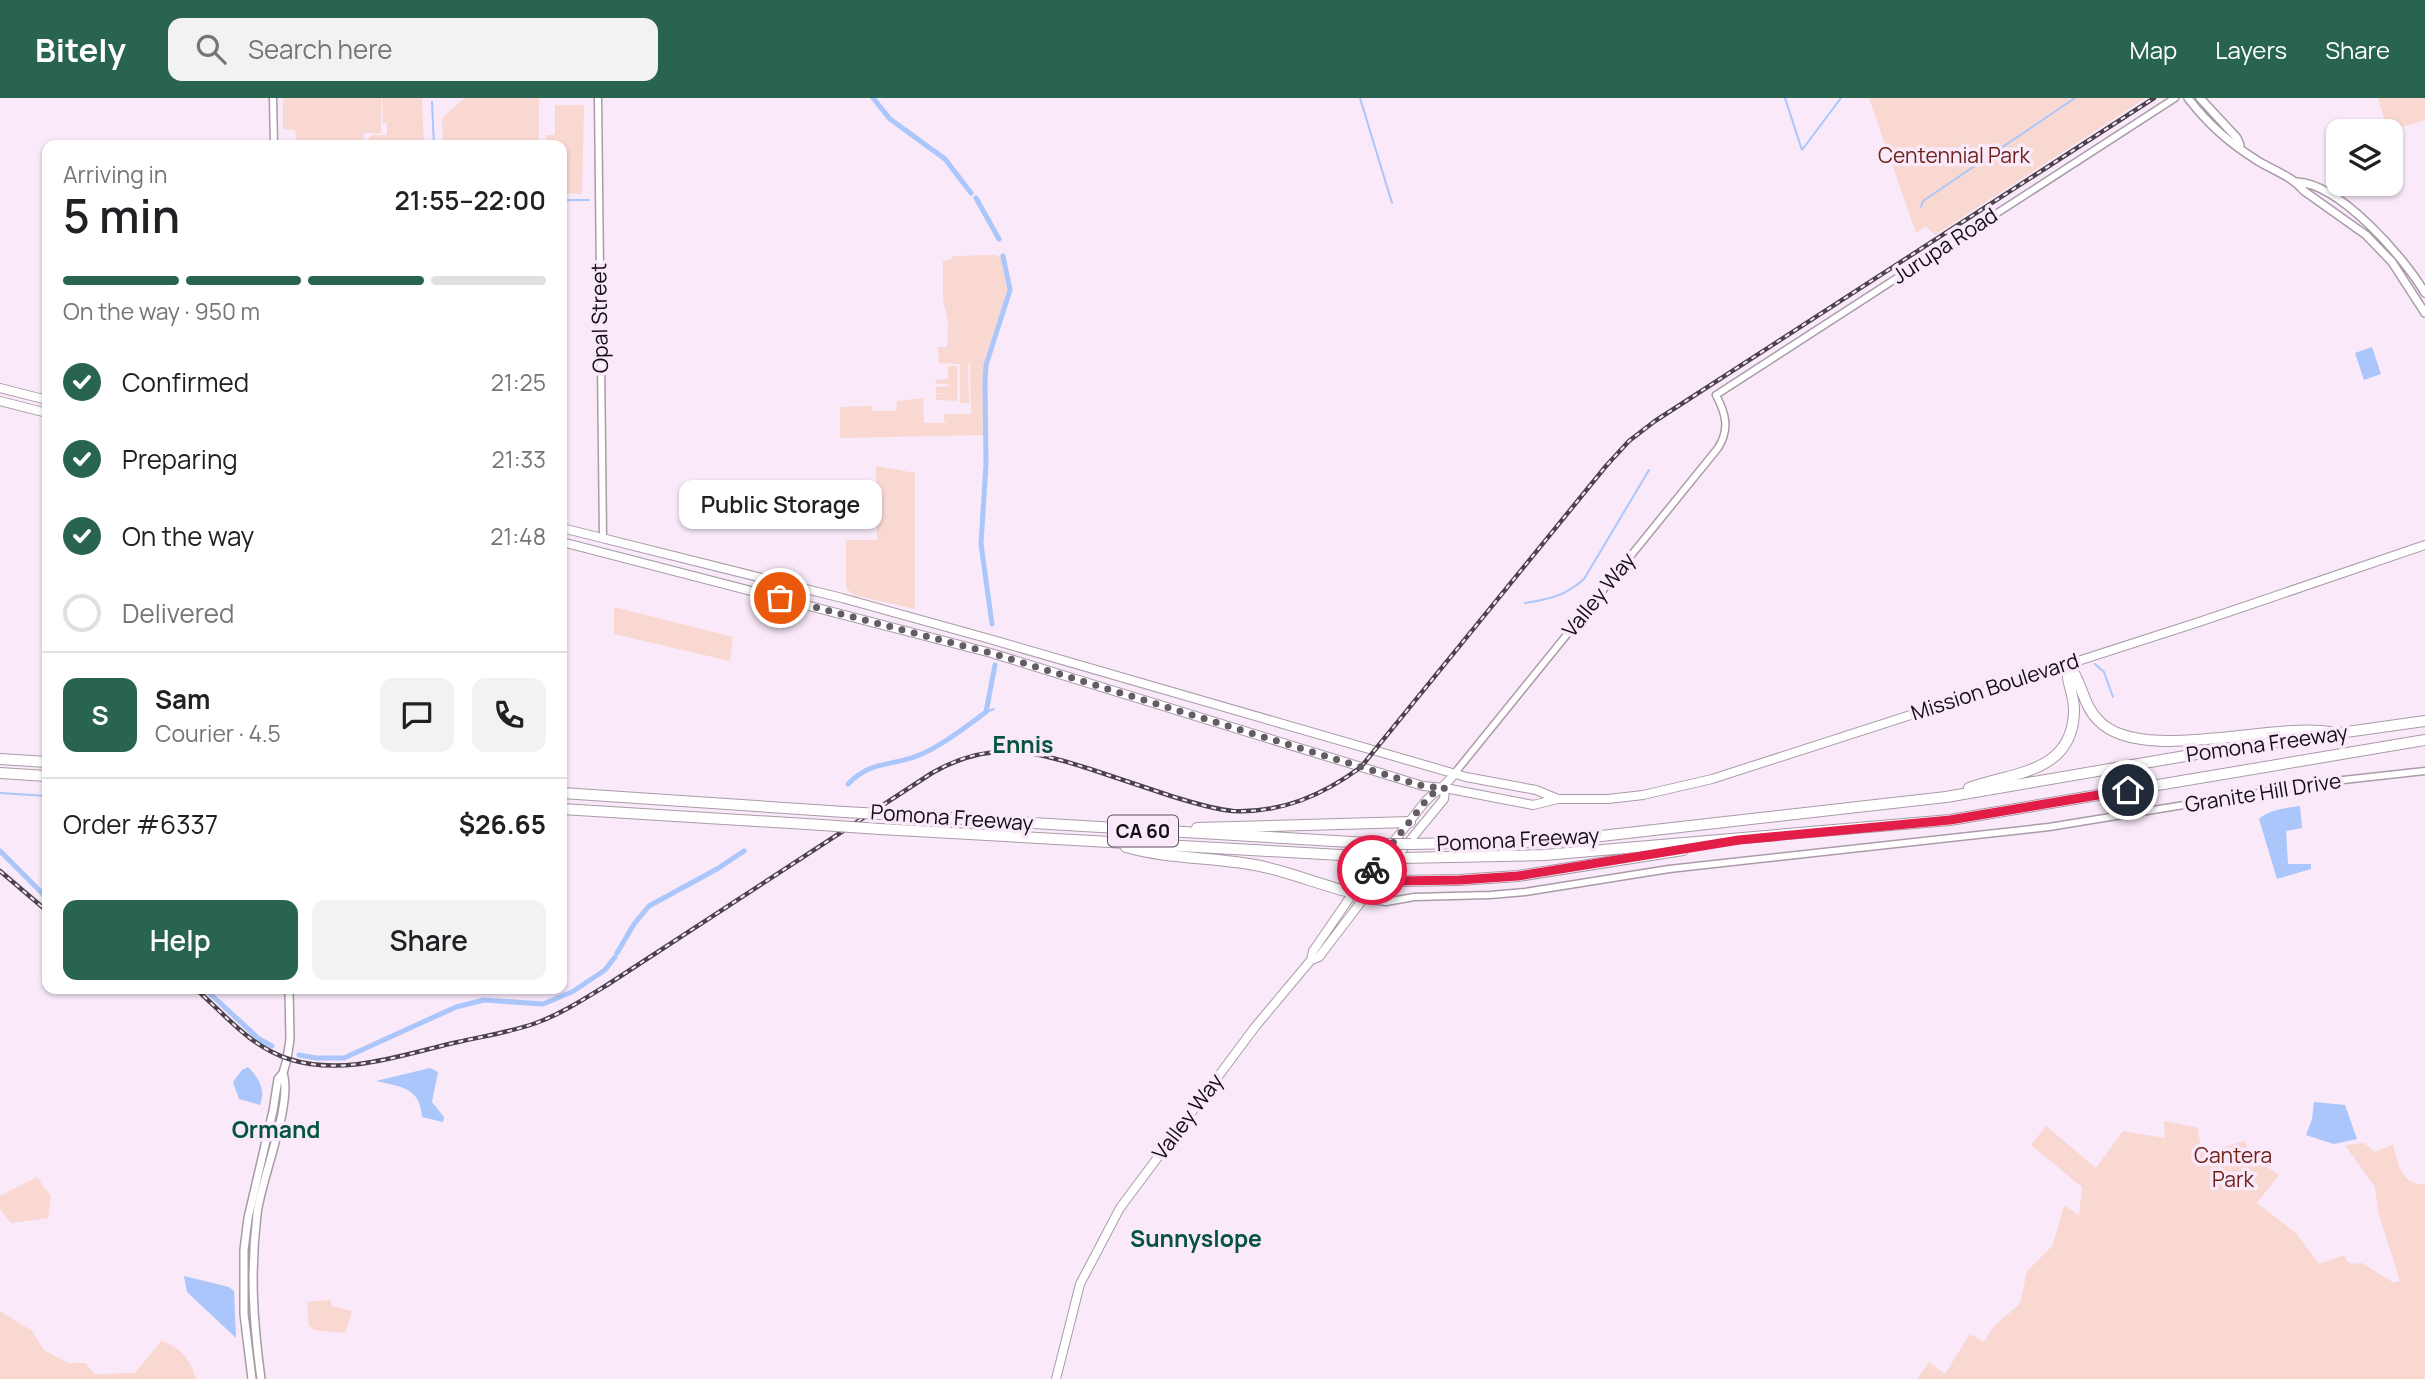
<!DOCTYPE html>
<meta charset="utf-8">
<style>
body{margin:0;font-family:Manrope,sans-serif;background:#f2f2f2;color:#202124;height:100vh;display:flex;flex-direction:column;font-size:26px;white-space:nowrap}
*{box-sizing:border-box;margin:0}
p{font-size:23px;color:#757577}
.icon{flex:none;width:38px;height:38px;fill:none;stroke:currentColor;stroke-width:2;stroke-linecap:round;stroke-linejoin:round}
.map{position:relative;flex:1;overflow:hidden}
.drawer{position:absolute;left:42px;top:42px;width:525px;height:854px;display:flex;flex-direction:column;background:#fff;border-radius:14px;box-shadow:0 2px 5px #0004}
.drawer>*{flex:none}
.buttons{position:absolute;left:2326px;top:21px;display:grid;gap:14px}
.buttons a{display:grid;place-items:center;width:77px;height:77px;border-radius:14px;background:#fff;box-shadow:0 2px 5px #0004;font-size:35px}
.pin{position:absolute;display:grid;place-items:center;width:60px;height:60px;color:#fff;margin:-30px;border:4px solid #fff;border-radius:50%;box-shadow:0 2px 7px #0007}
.courier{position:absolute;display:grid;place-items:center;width:70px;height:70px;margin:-35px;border:5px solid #e11d48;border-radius:50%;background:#fff;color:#222;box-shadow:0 2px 9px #0007}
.bubble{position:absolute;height:49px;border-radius:14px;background:#fff;box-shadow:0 2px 5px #0004;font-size:23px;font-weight:600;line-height:49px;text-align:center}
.head em{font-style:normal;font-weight:600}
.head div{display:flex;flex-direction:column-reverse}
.head{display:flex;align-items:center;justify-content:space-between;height:119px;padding:0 21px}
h1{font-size:46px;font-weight:600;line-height:52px}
.bar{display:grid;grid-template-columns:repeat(4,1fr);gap:10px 7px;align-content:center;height:84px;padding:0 21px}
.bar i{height:9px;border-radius:5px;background:#e0e0e0}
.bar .active{background:#29644e}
.bar p{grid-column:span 4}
.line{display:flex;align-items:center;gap:18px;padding:0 21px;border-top:2px solid #e0e0e0}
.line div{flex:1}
.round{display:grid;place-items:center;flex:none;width:74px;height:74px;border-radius:14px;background:#f2f2f2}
ol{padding:0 21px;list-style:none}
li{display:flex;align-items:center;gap:21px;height:77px}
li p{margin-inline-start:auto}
li .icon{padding:7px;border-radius:50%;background:#29644e;color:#fff;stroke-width:4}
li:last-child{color:#757577}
li i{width:38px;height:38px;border:4px solid #e0e0e0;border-radius:50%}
.button{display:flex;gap:14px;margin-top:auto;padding:14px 21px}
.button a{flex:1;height:80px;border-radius:14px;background:#29644e;color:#fff;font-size:28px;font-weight:600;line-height:80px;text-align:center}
.button a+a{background:#f2f2f2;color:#202124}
header{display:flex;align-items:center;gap:42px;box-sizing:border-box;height:98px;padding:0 35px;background:#29644e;color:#fff}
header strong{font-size:33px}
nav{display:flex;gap:38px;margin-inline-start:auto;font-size:24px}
.search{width:490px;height:63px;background:#f2f2f2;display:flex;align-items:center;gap:18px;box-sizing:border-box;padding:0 24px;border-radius:14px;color:#757577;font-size:26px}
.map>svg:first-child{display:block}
.green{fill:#f9d8d2}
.water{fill:#aac6fa}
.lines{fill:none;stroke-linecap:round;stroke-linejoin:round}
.stream{stroke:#aac6fa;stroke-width:2}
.canal{stroke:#aac6fa;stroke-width:5}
.tertiary-casing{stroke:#aa9ba9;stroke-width:9}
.secondary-casing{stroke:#aa9ba9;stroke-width:10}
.primary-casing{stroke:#aa9ba9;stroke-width:10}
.motorway-casing{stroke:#aa9ba9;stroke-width:12}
.tertiary{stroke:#fff;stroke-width:6}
.secondary{stroke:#fff;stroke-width:7}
.primary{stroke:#fff;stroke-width:8}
.motorway{stroke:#fff;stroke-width:10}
.rail-casing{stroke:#4b434b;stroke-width:4.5}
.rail{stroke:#f9e9f9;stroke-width:2;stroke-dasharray:5;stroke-linecap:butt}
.motorway-bridge-casing{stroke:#aa9ba9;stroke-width:12;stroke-linecap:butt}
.motorway-bridge{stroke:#fff;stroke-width:10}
.done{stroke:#645b64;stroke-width:7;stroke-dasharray:0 12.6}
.route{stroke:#e11d48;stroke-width:9}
.labels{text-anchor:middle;stroke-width:7;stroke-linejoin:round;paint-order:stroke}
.shield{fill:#f9e9f9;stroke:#585058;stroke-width:2}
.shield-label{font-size:19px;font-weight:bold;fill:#130e13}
.park-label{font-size:21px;fill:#6f231a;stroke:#f9e9f9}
.street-label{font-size:21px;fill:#130e13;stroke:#f9e9f9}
.neighbourhood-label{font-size:23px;font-weight:bold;fill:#05543d;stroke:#f9e9f9}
</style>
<header>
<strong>Bitely</strong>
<div class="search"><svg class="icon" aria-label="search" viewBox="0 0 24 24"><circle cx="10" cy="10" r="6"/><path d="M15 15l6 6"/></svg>Search here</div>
<nav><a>Map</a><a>Layers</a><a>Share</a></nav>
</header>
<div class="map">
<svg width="2425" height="1281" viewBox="0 0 2425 1281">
<rect width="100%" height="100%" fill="#f9e9f9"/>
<path class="green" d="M283,0h98v35h-17l-1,12h-66l-2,-15 -12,-1z
M382,0h40l2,47h-58v-4l6,-6h15v-12h-4z
M465,0h74v47h-96l-1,-27z
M1869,0h277l-211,137 -9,-9 -10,7z
M2378,0h47v22l-37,11z
M555,7h29l-2,89 -20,-1v-48h-16v-10h9z
M995,157l6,2 6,34 -24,74 1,70 -144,3v-31l31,-1 1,5h24l1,-10 26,-3 1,25h23l-3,-2v-6l3,-1h24l-1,-51 -2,1 1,39h-9v-39l-21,-1 -1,-16h9l1,-26 -5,-21v-39l8,-2 1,-3z
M948,268h9v35l-21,-1v-6l13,-1h-13v-6l12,-1 1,-2h-13l-1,-4 13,-1z
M876,368l39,7v136l-62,-14 -7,-7v-48h31z
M614,509l119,30 -3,24 -116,-27z
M2164,1023l35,7 -1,6 6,19 40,-12 11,17 24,17 -22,28 39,30 23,31 25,-9 3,6 5,3 10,-1 32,20 6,-2 -22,-69 -3,-25 -30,-42 19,-2 12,10v-2l17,-6c5,18 8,41 32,39v195h-508l12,-17 16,12 25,-40 14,8 10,-16 26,-22 7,-33 26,-26 11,-40 15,10 3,-28 -51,-42 15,-19 50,42 27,-37 42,7z
M37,1079l14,20 -3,21 -37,5 -11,-14v-13z
M331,1202v6l21,5 -7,22 -31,-3 -5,-5 -2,-23z
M0,1213l32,20 12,19 24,13h18l8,11 41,-1 26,-32c20,6 29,18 35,38h-196z"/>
<path class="water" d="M2372,249l9,27 -17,6 -9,-27z
M2300,708l2,22 -16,3 2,33h23v5l-34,10 -18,-60c11,-10 27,-11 41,-13z
M248,969c11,11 18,23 12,38l-21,-6 -6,-17 9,-12z
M430,970l8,4 -6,30 12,15 -1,5 -21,-5c-2,-30 -21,-30 -46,-36z
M2314,1004l31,3 12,34 -23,5 -28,-9 6,-16z
M184,1178l45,11 5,4 2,47 -49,-46z"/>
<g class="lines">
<path class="stream" d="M1360,0l32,105
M1785,0l17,52 39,-52
M432,4l2,43
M562,102h27
M1921,109l2,-6 152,-103
M1525,505c25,-4 40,-7 59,-24l65,-109
M2095,566l9,8 9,25
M986,614l8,-3
M0,695l47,3"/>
<path class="canal" d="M873,0l17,21 55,40 26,34
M976,100l23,41
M992,526l-11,-80 5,-80 -1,-82 1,-17 24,-75 -7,-34
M848,686c22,-23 43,-18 69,-28 25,-10 47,-28 69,-44l9,-47
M0,753l47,47
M617,855l17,-29 15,-18 68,-37 27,-18
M205,891l54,50 13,7
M299,957l17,3h28l112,-51 28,-7 59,4 29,-12 33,-22 10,-13"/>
<defs>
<path id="tertiary" d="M273,0l1,47
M598,0l5,440
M1454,676l264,-326c12,-19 8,-34 -2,-53l459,-297
M1353,795l17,7 16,2 28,-5 76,-2 35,-3 144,-23 380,-42 276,-45 100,-11"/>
<path id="secondary" d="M2188,0c18,24 44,47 70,63 16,10 34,15 46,30l62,44 26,27 33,51
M2200,0l37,40 3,7
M2297,84c43,2 107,75 128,111
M252,1281l-8,-65v-64l4,-32 25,-107 5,-32 5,-6 4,-14 3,-20 -1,-50
M261,1281c-8,-59 -11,-106 -4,-165 4,-35 36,-110 26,-141"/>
<path id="primary" d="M0,290l47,12
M0,303l47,12
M562,430l280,70 144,40 480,139 70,13 22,9
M562,444l429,111 432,133 22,2 88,17 25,-6h50l35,-4 69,-16 487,-157 226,-77
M1311,862l2,-9 40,-58 71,-90c10,-12 21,-15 30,-29
M1056,1281l24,-95 40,-76 135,-181 56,-67 8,-3 61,-80 64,-78 1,-11"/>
<path id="motorway" d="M2068,566c14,16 14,40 30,56 41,45 174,2 232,12
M0,661l47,3
M0,675l47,3
M1969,690c45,-16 103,-15 105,-76 1,-17 -9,-31 -6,-48
M562,695l282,19
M562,711l260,16
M900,717l485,29
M1197,730l213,-6
M880,731l496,28
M1411,746l146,-3 389,-44 280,-48 199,-28
M1126,749c41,12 87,10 129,18 33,6 65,20 98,28
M1401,760l143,-3 406,-35 475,-80
M1371,773l17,9 8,1 63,-1 59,-4 165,-26"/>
</defs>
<use href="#tertiary" class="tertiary-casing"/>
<use href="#secondary" class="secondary-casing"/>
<use href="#primary" class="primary-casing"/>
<use href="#motorway" class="motorway-casing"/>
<use href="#tertiary" class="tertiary"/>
<use href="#secondary" class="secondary"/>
<use href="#primary" class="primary"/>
<use href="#motorway" class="motorway"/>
<defs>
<path id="rail" d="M0,773l47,40
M196,891c29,26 55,58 93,70 55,18 115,-5 169,-17 26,-6 53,-10 78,-19 25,-9 48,-24 71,-38l325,-212c58,-33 98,-23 158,-4 27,9 54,18 81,27 20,6 41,13 62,15 49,2 90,-16 128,-44l245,-301 23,-25 26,-20 499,-323"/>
</defs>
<use href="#rail" class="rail-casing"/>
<use href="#rail" class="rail"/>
<defs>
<path id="motorway-bridge" d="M844,714l56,3
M822,727l58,4
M1385,746h26
M1376,759l25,1"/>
</defs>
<use href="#motorway-bridge" class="motorway-bridge-casing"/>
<use href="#motorway-bridge" class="motorway-bridge"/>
</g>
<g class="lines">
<path class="done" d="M780,500l211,55 432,133 22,2 -13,6 -8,9 -52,67"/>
<path class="route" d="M1372,772l-1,1c7,6 15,9 24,10l65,-1 58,-4 221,-36 211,-20 178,-30"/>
</g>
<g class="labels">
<rect class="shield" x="1108" y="717.5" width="70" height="31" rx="5"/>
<g class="shield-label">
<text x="1143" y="740">CA 60</text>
</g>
<g class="park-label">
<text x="1954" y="65">Centennial Park</text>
<text x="2233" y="1065">Cantera<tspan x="2233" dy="24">Park</tspan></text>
</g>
<g class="street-label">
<text transform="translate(1945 148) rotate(-33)" y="7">Jurupa Road</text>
<text transform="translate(600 220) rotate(-91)" y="7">Opal Street</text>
<text transform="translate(1599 497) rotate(-51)" y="7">Valley Way</text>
<text transform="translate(1995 589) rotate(-18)" y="7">Mission Boulevard</text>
<text transform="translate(2267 646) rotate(-8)" y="7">Pomona Freeway</text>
<text transform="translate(2263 695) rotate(-9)" y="7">Granite Hill Drive</text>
<text transform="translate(952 720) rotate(4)" y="7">Pomona Freeway</text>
<text transform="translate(1518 742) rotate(-3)" y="7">Pomona Freeway</text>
<text transform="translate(1188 1019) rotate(-53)" y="7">Valley Way</text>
</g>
<g class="neighbourhood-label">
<text x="1023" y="655">Ennis</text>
<text x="276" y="1040">Ormand</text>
<text x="1196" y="1149">Sunnyslope</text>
</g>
</g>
</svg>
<div class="buttons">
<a><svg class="icon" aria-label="layers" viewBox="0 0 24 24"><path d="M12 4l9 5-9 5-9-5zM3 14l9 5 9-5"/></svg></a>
</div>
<div class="pin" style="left:780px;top:500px;background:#ea580c"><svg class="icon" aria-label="bag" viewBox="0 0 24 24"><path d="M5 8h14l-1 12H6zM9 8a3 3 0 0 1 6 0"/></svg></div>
<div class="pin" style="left:2128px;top:692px;background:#1f2937"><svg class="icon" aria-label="home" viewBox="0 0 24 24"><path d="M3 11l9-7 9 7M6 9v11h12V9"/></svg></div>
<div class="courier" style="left:1372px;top:772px"><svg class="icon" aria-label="bike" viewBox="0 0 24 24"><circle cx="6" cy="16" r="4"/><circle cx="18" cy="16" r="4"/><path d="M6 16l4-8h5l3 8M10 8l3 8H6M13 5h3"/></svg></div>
<div class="bubble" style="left:679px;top:382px;width:203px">Public Storage</div>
<section class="drawer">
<div class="head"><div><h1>5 min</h1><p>Arriving in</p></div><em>21:55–22:00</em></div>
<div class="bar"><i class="active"></i><i class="active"></i><i class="active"></i><i></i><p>On the way · 950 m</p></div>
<ol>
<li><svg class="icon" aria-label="check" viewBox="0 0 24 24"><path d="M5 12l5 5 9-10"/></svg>Confirmed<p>21:25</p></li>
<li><svg class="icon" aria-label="check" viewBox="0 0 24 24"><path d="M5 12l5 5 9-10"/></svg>Preparing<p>21:33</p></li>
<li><svg class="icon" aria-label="check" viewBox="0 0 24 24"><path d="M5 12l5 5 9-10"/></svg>On the way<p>21:48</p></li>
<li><i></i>Delivered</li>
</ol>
<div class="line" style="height:126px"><b class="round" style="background:#29644e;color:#fff">S</b><div><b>Sam</b><p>Courier · 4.5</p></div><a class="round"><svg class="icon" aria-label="chat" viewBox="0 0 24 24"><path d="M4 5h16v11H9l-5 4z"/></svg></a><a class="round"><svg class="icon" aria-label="phone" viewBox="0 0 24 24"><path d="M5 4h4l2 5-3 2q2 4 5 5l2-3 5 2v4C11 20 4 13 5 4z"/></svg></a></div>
<div class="line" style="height:91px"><div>Order #6337</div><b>$26.65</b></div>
<div class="button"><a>Help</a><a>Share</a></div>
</section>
</div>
